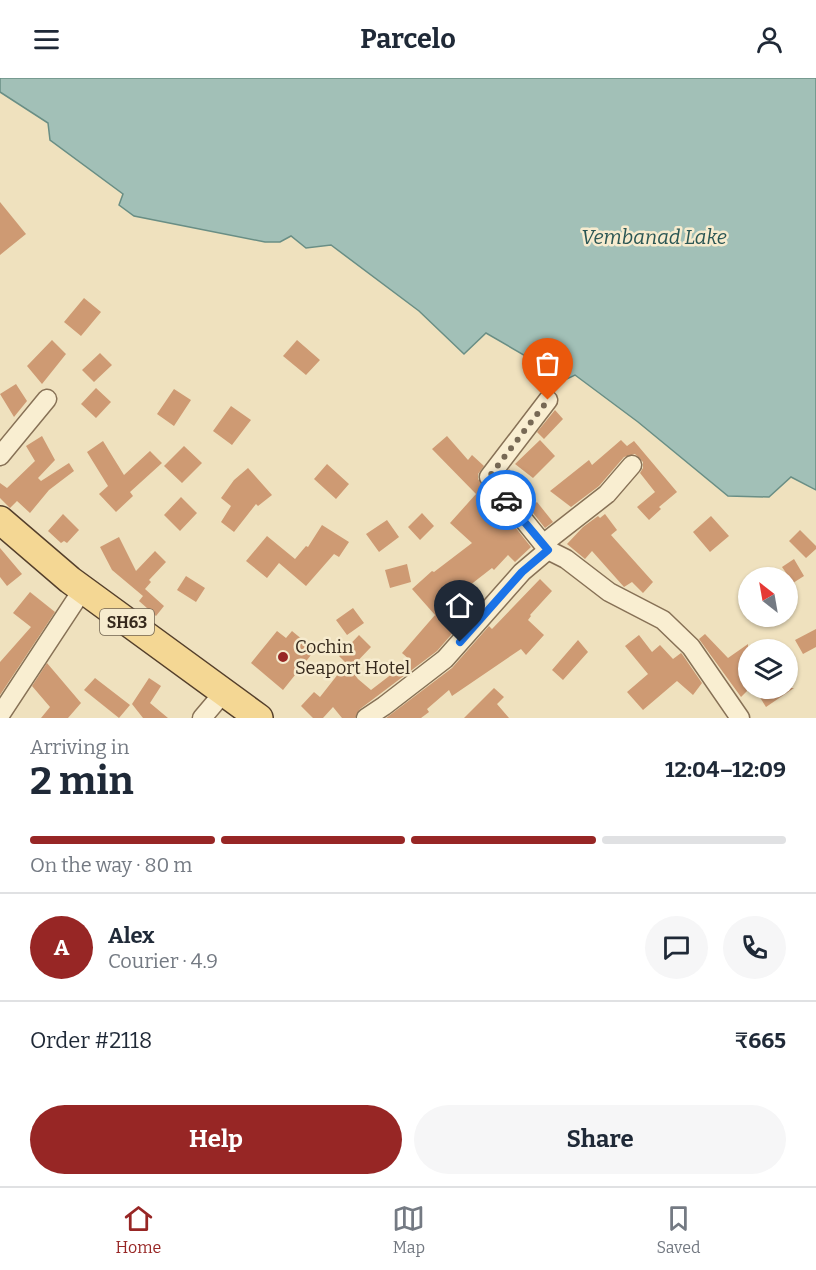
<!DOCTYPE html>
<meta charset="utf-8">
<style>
body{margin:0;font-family:Bitter,serif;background:#f6f6f7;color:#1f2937;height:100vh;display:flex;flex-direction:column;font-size:22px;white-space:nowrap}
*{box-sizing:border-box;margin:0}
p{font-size:20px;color:#747a83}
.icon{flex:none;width:33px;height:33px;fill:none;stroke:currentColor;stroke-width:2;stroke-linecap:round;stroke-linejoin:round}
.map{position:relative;height:640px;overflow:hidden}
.side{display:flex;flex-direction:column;background:#fff;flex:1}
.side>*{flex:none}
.needle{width:39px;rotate:329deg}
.controls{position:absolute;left:738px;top:489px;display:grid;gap:12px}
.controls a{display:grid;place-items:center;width:60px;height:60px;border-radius:50%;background:#fff;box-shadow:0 2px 4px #0004;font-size:30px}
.pin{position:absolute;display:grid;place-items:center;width:51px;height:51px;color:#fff;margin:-62px -26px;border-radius:50% 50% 50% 0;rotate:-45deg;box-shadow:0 0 6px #0007}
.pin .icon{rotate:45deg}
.courier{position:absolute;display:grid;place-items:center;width:60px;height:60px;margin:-30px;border:4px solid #1a73e8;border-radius:50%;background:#fff;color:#222;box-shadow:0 2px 8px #0007}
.head em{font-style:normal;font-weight:700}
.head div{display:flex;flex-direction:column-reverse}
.head{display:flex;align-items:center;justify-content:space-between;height:102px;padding:0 30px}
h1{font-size:39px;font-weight:700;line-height:45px}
.bar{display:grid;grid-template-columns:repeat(4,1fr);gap:9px 6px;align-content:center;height:72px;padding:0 30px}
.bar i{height:8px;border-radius:4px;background:#e0e1e3}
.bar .on{background:#972625}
.bar p{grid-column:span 4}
.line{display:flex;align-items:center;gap:15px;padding:0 30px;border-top:2px solid #e0e1e3}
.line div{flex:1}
.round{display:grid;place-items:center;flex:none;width:63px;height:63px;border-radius:32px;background:#f6f6f7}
.primary-button{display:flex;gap:12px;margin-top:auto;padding:12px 30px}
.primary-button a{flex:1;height:69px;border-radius:36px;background:#972625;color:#fff;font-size:24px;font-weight:700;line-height:69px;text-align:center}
.primary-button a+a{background:#f6f6f7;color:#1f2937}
header{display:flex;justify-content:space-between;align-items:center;height:78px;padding:0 30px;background:#fff;font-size:27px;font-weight:700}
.tabs{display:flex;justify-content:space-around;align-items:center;height:84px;border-top:2px solid #e0e1e3;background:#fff;font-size:16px;color:#747a83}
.tabs a{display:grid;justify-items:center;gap:3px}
.tabs .on{color:#972625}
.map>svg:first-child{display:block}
.water{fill:#a2c0b7;stroke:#698e85;stroke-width:1.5}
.building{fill:#ce9a73}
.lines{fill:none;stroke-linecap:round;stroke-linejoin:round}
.street-casing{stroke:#877156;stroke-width:21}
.primary-casing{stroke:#543f2b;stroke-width:30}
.street{stroke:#f9eed1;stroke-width:18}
.primary{stroke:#f4d794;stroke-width:27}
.done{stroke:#776955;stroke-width:6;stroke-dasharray:0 10.8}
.route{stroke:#1a73e8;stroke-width:8}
.poi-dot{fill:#972625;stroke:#f6ebce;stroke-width:2}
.labels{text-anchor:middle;stroke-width:5;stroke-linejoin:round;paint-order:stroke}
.shield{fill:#f6ebce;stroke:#706351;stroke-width:1.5}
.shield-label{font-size:16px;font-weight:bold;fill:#36291c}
.poi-label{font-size:18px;fill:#36291c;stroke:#f6ebce;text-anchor:start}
.water-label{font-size:20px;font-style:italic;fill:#2a5654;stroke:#f6ebce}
</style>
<header><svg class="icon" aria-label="menu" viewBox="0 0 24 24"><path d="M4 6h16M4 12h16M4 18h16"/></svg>Parcelo<svg class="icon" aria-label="person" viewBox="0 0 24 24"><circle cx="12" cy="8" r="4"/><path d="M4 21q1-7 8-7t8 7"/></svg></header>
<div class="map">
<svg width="816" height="640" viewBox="0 0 816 640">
<rect width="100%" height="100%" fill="#efe1be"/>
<path class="water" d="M0,0h816v412l-25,-13 -22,20 -41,-1 -90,-74 -63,-47 -23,11 -20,-9 9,-12 -55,-32 -22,21 -45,-43 -88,-66 -25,3 -15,-12 -11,6h-15l-131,-26 -15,-11 4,-11 -73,-54 -2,-17 -48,-31z"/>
<path class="building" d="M0,124l26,32 -26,21z
M84,220l17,14 -20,24 -17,-14z
M52,262l14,14 -24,30 -15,-18z
M297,262l23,20 -14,15 -23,-19z
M100,275l12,12 -18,17 -12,-12z
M16,306l11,17 -13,16 -14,-23z
M96,310l15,14 -15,16 -15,-14z
M174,311l17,11 -17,26 -17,-12z
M231,328l20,14 -19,25 -19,-14z
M555,332l8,9 -19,20 -7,-7z
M42,358l13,24 -17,18 3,3 28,-18 5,8 -25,19 -19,23 -13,-12 -7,7 -10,-10v-15l7,5 28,-27 -9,-15z
M447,358l21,24 4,-5 12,11 -6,8v5l23,30 -6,6 10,12 6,-5 20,25 -16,15 -7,-7 -14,15 -2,-2 -36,28 16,15 -35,40 -77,58 -5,9h-13l-9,-11 -10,11h-10l-12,-12 13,-14 6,5 26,-33 12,15 13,11 39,-30 -8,-7 33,-38 -23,-26 20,-18 2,1 38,-29 -22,-20 26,-29 -44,-45z
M540,362l15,16 -22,22 -18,-14z
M621,362l6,6 7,-5 43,51 -18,15 2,2 -12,11 -12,-13 18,-15 -15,-19 3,-5v-6l-8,-8 -11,3 -25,29 -28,21 -21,-16 39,-31 3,5z
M103,363l21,34 26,-24 12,12 -32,29 3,4 -17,16 -17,-18 9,-8 -21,-34z
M184,368l18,17 -20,20 -18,-17z
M327,386l22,20 -13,15 -22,-20z
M248,390l24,27 -14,11 -2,-2 -22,28 -13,-10 10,-16 -10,-8 13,-18z
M509,391l15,18 -7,7 -14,-17z
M181,419l16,16 -17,18 -16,-16z
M537,424l16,20 -8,6 -16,-20z
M422,435l12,13 -14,14 -12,-13z
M63,436l16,16 -12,13 -3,-2 -3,2 -13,-12z
M605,436l12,16 -6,5 42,47 -10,11 -11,-11 -8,5 -32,-36 -7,8 -18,-15 16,-17 15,-11 2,2z
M711,438l18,20 -19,16 -17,-20z
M387,442l12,17 -20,15 -13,-18z
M322,447l27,17 -10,15 -5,-3 -28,32 -27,-23 -12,15 -21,-17 21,-25 28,23 11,-13 2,1z
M800,452l16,16v3l-10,9 -17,-17z
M119,459l17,34 19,-20 11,11 -17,18 2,2 -6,7 19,17 -8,10 -17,-15 4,-5 -31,-26 -12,-23z
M0,470l22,26 -15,12 -7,-9z
M794,481l10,17 -11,7 -11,-16z
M407,486l4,18 -21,6 -5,-18z
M186,498l19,12 -9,14 -19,-12z
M540,501l12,12 -22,24 1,1 -3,4 16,15 -18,20 -5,-6 -69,47 -3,-6 -22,19 2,3 -8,6h-35l66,-50 37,-42 3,3z
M30,514l25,20 -55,83v-33l31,-35 -18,-14z
M353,530l11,15 -17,12 -11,-15z
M816,551v18l-13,7 -8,-14z
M277,553l9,7 6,-7 23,19 -32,40 -32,-27z
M705,556l23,24 20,-14v46l-7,7 -42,-58z
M359,557l12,12 -20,21 -12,-12z
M639,557l13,17 8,-7 13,14 8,-6 1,1 20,29 -9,12 -16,-14 -34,29 -16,-18 21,-18 -23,-28z
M578,562l10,12 -25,28 -11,-10z
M47,585l34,40 -13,15h-27l9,-11 -18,-21z
M95,600l35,27 -11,13 -35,-28z
M149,600l12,8 -11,17 18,15h-25l-11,-14z
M494,610l10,9 -7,7 12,14h-45z
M754,610h40l-28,19z"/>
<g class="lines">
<defs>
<path id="street" d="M548,322l-59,77 59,73 18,9 43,33 54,28 28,27 49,71
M0,378l47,-57
M543,466l64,-50 25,-29
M0,637l83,-126
M202,640l22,-26
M366,640l18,-12 61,-47 77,-87 26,-22"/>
<path id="primary" d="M0,442l70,60 189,138"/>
</defs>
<use href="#street" class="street-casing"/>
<use href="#primary" class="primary-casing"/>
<use href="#street" class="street"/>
<use href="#primary" class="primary"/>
</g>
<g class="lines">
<path class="done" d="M506,422l-17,-23 59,-77"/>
<path class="route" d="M460,564l62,-70 26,-22 -42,-50"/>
</g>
<circle class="poi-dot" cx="283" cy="579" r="6"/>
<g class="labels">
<rect class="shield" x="100" y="531" width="54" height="26" rx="4.5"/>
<g class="shield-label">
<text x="127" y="550">SH63</text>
</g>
<g class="poi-label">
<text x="295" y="575">Cochin<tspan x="295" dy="21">Seaport Hotel</tspan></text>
</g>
<g class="water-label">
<text x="654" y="166">Vembanad Lake</text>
</g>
</g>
</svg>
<div class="controls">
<a><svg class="needle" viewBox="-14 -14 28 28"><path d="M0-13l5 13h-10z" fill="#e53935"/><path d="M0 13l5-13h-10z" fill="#747a83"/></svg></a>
<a><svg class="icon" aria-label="layers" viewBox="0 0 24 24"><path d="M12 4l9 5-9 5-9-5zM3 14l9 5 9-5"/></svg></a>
</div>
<div class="pin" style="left:548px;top:322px;background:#ea580c"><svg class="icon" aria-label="bag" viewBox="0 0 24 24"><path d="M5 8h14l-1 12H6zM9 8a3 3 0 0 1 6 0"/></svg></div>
<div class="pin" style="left:460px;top:564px;background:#1f2937"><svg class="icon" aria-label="home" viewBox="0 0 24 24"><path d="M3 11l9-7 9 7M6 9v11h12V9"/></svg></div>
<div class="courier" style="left:506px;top:422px"><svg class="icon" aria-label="car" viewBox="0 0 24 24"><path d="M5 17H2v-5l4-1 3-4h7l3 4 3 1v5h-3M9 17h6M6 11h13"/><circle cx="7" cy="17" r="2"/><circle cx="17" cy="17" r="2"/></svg></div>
</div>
<section class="side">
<div class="head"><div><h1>2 min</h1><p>Arriving in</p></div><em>12:04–12:09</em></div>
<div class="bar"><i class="on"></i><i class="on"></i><i class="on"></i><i></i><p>On the way · 80 m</p></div>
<div class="line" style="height:108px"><b class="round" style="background:#972625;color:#fff">A</b><div><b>Alex</b><p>Courier · 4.9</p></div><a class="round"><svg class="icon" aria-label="chat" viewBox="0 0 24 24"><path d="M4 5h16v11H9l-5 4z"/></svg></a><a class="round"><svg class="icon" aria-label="phone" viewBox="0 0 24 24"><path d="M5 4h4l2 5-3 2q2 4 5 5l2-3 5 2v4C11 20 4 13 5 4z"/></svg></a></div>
<div class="line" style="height:78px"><div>Order #2118</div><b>₹665</b></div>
<div class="primary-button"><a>Help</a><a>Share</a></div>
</section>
<nav class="tabs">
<a class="on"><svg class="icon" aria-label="home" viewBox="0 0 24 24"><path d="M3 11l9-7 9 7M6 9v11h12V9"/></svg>Home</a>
<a><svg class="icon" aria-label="map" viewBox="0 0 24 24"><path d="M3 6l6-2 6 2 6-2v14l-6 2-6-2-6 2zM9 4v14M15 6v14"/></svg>Map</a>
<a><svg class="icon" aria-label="saved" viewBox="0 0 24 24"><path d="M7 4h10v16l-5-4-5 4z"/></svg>Saved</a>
</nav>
